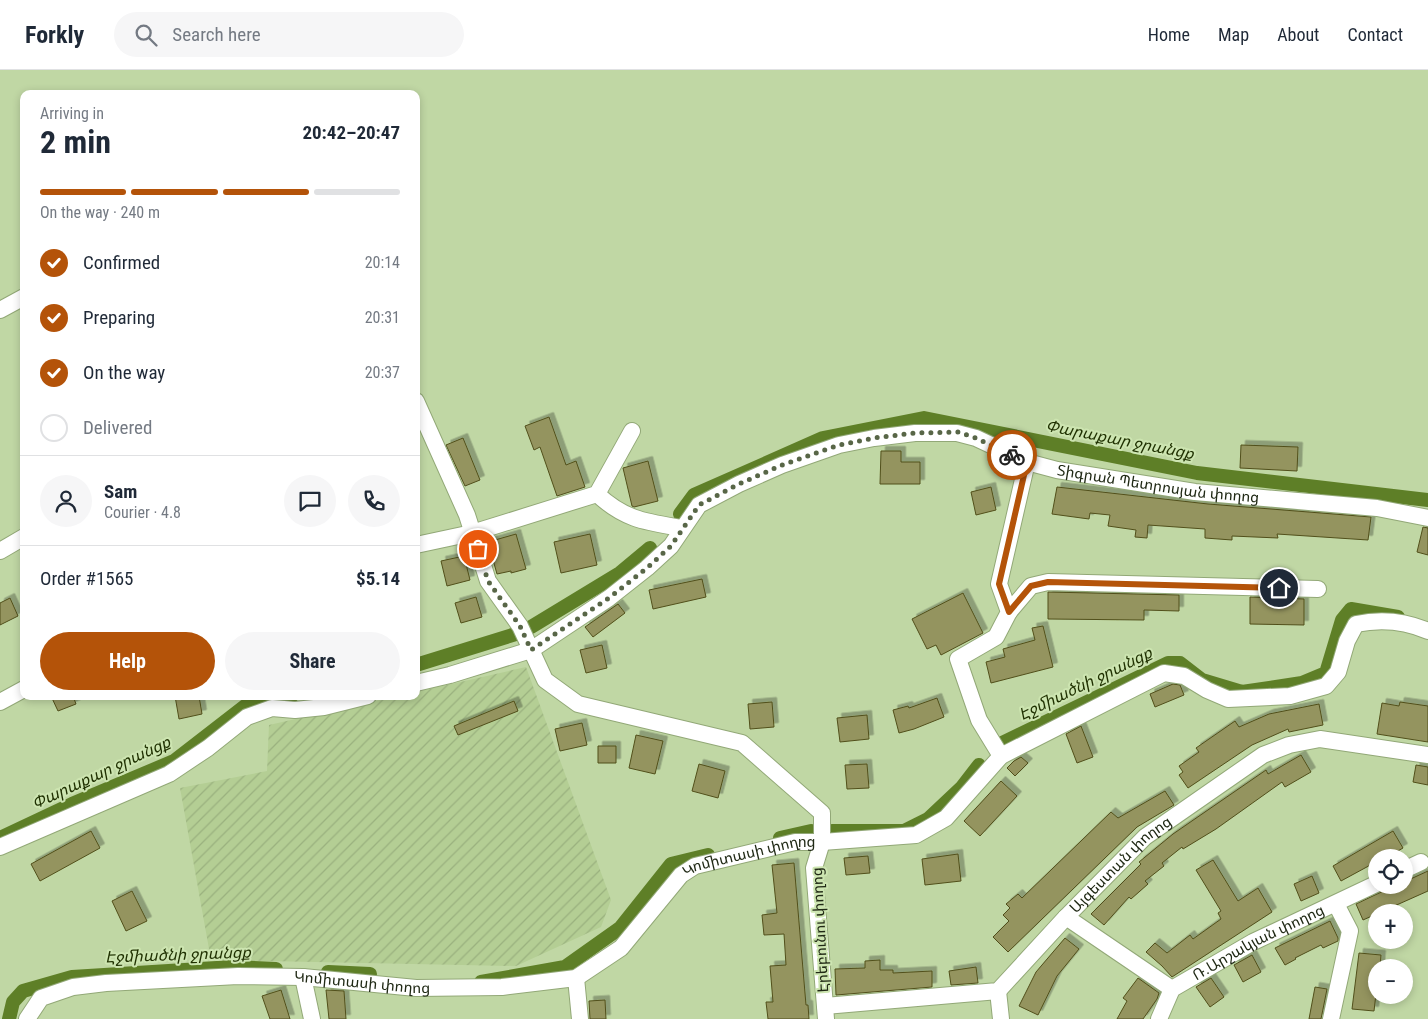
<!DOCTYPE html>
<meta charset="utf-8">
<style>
body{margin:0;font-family:"Roboto Condensed","Noto Sans Armenian",sans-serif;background:#f6f6f7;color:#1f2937;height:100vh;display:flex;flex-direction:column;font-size:19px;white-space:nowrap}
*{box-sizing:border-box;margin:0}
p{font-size:16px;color:#747a83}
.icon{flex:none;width:28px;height:28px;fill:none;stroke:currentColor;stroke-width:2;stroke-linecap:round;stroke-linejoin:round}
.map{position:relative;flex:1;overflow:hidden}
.sheet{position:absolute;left:20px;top:20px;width:400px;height:610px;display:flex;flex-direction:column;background:#fff;border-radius:10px;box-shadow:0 2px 8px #0003}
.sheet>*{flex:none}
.tools{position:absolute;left:1368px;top:779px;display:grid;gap:10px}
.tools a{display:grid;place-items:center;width:45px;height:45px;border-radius:50%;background:#fff;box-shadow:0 2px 8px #0003;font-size:25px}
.pin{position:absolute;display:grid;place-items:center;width:42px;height:42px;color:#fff;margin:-21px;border:2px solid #fff;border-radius:50%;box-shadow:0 1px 5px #0007}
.courier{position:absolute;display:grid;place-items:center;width:50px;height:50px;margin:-25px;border:4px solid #b45309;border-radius:50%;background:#fff;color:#222;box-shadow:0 1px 6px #0007}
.headline em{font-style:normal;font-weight:700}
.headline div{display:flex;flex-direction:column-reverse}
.headline{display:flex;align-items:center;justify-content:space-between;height:85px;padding:0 20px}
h1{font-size:32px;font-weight:700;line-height:38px}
.bar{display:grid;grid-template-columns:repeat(4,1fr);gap:8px 5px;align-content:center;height:60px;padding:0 20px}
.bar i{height:6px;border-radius:4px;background:#e0e1e3}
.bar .active{background:#b45309}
.bar p{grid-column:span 4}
.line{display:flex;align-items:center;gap:12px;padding:0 20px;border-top:1px solid #e0e1e3}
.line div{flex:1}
.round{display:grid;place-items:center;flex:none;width:52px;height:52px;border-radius:26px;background:#f6f6f7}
ol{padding:0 20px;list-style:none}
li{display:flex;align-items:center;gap:15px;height:55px}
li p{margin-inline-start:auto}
li .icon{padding:5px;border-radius:50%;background:#b45309;color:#fff;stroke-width:4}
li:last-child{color:#747a83}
li i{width:28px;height:28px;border:2px solid #e0e1e3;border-radius:50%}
.button{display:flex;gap:10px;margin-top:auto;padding:10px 20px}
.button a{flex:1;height:58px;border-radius:30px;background:#b45309;color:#fff;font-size:20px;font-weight:700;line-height:58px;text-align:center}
.button a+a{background:#f6f6f7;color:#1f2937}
header{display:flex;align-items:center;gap:30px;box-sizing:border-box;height:70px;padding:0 25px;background:#fff;border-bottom:1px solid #e0e1e3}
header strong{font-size:24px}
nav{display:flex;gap:28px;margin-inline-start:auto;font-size:18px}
.search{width:350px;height:45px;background:#f6f6f7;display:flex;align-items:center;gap:12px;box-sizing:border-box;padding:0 18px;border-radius:28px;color:#747a83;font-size:19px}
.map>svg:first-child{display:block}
.industrial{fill:url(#industrial-furrows)}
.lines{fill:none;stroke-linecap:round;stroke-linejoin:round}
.canal{stroke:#5e7f27;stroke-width:14}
.building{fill:#94945f;stroke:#514f1a;filter:url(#shadow)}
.minor-casing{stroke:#92a877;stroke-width:18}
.minor{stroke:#fff;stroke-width:16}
.done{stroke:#586647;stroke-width:5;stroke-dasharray:0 9}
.route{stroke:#b45309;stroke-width:6}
.labels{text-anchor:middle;stroke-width:4;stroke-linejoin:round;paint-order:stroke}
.street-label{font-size:15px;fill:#202915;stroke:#cde5b1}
.water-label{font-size:16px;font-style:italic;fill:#1f3001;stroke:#cde5b1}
</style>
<header>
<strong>Forkly</strong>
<div class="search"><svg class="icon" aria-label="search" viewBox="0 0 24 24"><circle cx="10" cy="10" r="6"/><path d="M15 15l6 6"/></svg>Search here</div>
<nav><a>Home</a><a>Map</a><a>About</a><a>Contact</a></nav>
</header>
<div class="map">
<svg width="1428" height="949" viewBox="0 0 1428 949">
<defs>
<pattern id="industrial-furrows" width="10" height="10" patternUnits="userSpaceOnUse" patternTransform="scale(1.25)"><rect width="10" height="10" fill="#b4ce94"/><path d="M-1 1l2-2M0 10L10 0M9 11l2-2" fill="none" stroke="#9ab17f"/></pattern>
<filter id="shadow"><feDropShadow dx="4.5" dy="-4.5" stdDeviation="0" flood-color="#0004"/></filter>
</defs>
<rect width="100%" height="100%" fill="#c0d7a4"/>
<path class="industrial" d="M526,597l85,233 -10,27 -85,39 -305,-6 -31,-172 87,-17 2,-46 128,-29h19v-4z"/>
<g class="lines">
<path class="canal" d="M680,444l14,-19 129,-57 101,-20 273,55 231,27
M531,557l89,-54 30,-25
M416,595l103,-32
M1002,673l166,-80h12l22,17 40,12 60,-9 24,-10 16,-53 9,-11 47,8
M832,761h72l24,-12 34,-32 17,-22
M0,768l72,-34 102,-43 71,-55 47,-10
M780,768l31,-7
M328,902l42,2
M481,912l84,-15 55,-39 51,-64 37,-9
M9,949l4,-17 10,-11 49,-14 161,-10 43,2"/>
</g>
<path class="building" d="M549,347l17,48 10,-4 9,26 -28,9 -17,-49 -6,3 -9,-24z
M463,368l17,42 -15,6 -19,-41z
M1241,375l57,2 -1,24 -57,-3z
M881,381h20v11h19v22h-40z
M648,391l10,40 -24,6 -2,-1 -9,-38z
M991,417l5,23 -20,5 -5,-23z
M1057,417l151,17 163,13 -3,23 -91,-6 1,4 -46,-2v4l-27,-2v-9l-57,-4 -1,13 -12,-1 1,-7 -28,-4 2,-11 -20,-2 -1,6 -37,-5z
M1423,457l5,1v27l-11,-3z
M516,464l10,35 -15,4v-2l-14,3 -9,-32z
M590,464l7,31 -36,8 -7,-31z
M464,486l6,24 -23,6 -6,-25z
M702,509l4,18 -53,12 -4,-19z
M1048,522l131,3v16l-35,-1v10l-96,-1z
M963,523l20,40 -42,22 -5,-10 -9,4 -15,-30z
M476,527l6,20 -21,6 -6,-20z
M1250,527l54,2v26l-54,-1z
M10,528l8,18 -18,9v-22z
M618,534l7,9 -32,24 -8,-10z
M1043,556l10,41 -62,16 -5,-21 19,-5 -2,-8 32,-9 -3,-12z
M602,575l5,23 -21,5 -6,-23z
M1173,614l7,1 4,10 -29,12 -5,-13z
M51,626h22l3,8 -18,7z
M175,626h24l3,18 -23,5z
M937,628l7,19 -30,12 -15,4 -6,-23 15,-4 1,2z
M514,631l4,10 -60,24 -4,-9z
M772,632l2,25 -24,2 -2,-25z
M1400,632l28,4v36l-51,-8 5,-31 17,3z
M1319,634l4,21 -34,7 -1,-3 -36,16 -64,43 -9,-13 4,-3 -4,-6 20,-14 -3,-4 39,-27 4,6 30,-13z
M867,645l2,24 -29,3 -3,-24z
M582,653l5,22 -27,6 -5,-22z
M1081,656l12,31 -16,6 -11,-29z
M636,665l27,6 -8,33 -26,-6z
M598,676h18v17h-18z
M1301,685l10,17 -26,15 -3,-5 -66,47 -33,20 -1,-2 -20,16 2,3 -19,15 3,3 -17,15 -2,-2 -25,28 -13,-11 50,-50 -2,-2 34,-28 93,-64 2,4z
M1021,687l7,6 -13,13 -8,-8 7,-7z
M699,694l26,7 -7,27 -26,-7z
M867,694l2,24 -22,1 -2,-24z
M1416,695l12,2v18l-15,-3z
M1001,711l16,15 -37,40 -16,-15z
M1165,721l9,14 -37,22 -129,125 -15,-15 16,-16 -6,-6 7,-7 -4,-4 12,-10 4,4 89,-86 7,6z
M91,761l9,17 -60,33 -9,-17z
M1393,761l10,17 -17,10h-10v4l-35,19 -8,-15z
M958,784l3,27 -36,4 -3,-26z
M868,786l2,17 -24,2 -2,-17z
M1213,790l25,41 20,-13 14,24 -100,65 -10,-11 -16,-14 9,-9 12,10 23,-18 3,4 28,-20 -3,-6 3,-2 -25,-41z
M794,793l12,142h2l1,14h-41l-2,-17h7l-3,-36 16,-1 -2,-31 -20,1 -2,-20 15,-2 -5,-48z
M1428,801v20l-65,29 -7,-16 40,-19h8v-3z
M1312,806l7,17 -18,8 -7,-17z
M132,821l15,30 -21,10 -14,-30z
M1330,851l8,17v3l-15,7 -2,-3 -26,13 1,1 -11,6 -10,-17z
M1065,868l14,11 -22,27 -19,39 -19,-9 17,-34z
M1359,883l22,2 -1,13h-4v26l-2,17 -22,-2z
M1252,885l9,17 -18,10 -9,-17z
M880,890v10h13v3l39,-2v16l-96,8 -1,-26 30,-1v-7z
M976,897l2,16 -27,2 -2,-14z
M1138,908l21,15 -2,6 -14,20h-26l10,-18 -4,-3z
M1211,908l13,19 -14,10 -14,-20z
M1315,917l12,2 -6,30h-12z
M281,920l9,29h-20l-8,-23z
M326,920l18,1 2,28h-17z
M605,930l1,19h-16l-1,-18z"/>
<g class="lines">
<defs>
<g id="minor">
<path d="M0,240l24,-13"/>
<path d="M416,331l51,114 21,66 32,45 25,54 33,24 164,39 80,70v29l-8,26 12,151"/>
<path d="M597,424c28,26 49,28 85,34"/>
<path d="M416,475l56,-12 125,-39 35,-63"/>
<path d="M0,481l24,-14"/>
<path d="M1009,542l22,-26 17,-4 270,7"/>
<path id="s1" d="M416,613l34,-8 81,-25 78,-52 38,-30 24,-22 28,-41 40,-21 43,-19 57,-20 35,-7 41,-5h42l19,5 51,24 30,8 138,22 182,16 51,10"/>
<path d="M0,632l24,-13"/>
<path d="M1001,686l-22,-36 -21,-61 38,-22 13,-25 -10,-28 28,-122"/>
<path d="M0,777l169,-73 39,-26 39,-31 25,-9 23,2 29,-3 44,-11"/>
<path d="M1404,800l17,-8"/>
<path d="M1066,847l106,72"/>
<path d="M303,907l9,42"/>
<path d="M576,908l4,41"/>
<path d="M998,921l3,28"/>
<path id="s2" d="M825,936l173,-15 68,-74 79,-80 118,-82 26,-10 31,-6 108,16"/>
<path id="s3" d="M27,949l14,-21 32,-11 33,-4 132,-7 65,1 113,11 86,-1 74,-9 45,-30 60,-73 14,-9 100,-24h27l94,-7 30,-17 55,-62 163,-83 20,3 23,14 21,9 62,-3 36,-10 12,-14 9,-31 9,-17c24,-5 49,-3 72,7"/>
<path id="s4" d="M1159,949l13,-30 81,-47 123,-58"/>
<path d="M1331,949l19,-88 -14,-27"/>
</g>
</defs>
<use href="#minor" class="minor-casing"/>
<use href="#minor" class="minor"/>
</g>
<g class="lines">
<path class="done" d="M478,479l10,32 32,45 11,24 78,-52 38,-30 24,-22 28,-41 40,-21 43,-19 57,-20 35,-7 41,-5 43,-1 18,6 36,17"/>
<path class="route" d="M1012,385l15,7 -28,122 10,28 22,-26 17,-4 231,6"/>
</g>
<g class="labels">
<g class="street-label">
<text dy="5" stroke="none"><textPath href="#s1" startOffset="825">Տիգրան Պետրոսյան փողոց</textPath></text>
<text dy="5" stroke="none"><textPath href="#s3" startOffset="784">Կոմիտասի փողոց</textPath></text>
<text dy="5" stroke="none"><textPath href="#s2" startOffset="350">Այգեստան փողոց</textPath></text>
<text transform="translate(820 860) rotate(-93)" y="5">Էրեբունու փողոց</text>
<text dy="5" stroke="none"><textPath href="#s4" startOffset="131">Ռ.Արշակյան փողոց</textPath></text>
<text dy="5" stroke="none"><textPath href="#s3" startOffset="349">Կոմիտասի փողոց</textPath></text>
</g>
<g class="water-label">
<text transform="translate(1120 369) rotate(11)" y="6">Փարաքար ջրանցք</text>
<text transform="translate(1085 613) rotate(-26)" y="6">Էջմիածնի ջրանցք</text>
<text transform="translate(101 702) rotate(-25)" y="6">Փարաքար ջրանցք</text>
<text transform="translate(178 884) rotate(-2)" y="6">Էջմիածնի ջրանցք</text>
</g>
</g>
</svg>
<div class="tools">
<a><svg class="icon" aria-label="locate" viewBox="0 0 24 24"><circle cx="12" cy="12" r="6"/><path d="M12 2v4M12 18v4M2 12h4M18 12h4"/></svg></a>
<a>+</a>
<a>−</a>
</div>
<div class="pin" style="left:478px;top:479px;background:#ea580c"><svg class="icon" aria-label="bag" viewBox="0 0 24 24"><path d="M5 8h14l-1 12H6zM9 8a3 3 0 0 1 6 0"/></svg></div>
<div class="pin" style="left:1279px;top:518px;background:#1f2937"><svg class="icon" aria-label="home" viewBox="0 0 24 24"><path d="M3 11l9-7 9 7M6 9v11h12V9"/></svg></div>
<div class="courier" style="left:1012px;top:385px"><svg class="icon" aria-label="bike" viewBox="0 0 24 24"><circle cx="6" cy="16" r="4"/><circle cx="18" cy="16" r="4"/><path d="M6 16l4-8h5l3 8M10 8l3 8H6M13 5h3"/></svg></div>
<section class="sheet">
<div class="headline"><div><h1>2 min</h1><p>Arriving in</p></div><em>20:42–20:47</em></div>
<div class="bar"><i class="active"></i><i class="active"></i><i class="active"></i><i></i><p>On the way · 240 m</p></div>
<ol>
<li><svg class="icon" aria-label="check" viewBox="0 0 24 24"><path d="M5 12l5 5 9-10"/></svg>Confirmed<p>20:14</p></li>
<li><svg class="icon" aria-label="check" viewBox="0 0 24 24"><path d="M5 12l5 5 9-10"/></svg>Preparing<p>20:31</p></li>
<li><svg class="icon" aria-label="check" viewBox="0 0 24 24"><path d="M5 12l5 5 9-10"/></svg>On the way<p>20:37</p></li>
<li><i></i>Delivered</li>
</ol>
<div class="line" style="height:90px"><a class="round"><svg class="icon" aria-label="person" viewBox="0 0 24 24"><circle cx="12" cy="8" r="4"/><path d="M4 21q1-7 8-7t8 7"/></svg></a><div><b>Sam</b><p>Courier · 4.8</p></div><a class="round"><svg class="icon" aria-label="chat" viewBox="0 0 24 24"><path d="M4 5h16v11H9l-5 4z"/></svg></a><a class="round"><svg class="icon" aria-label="phone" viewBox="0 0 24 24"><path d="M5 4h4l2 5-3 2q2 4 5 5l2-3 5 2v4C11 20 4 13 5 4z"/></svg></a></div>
<div class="line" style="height:65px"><div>Order #1565</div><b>$5.14</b></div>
<div class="button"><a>Help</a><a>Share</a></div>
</section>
</div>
